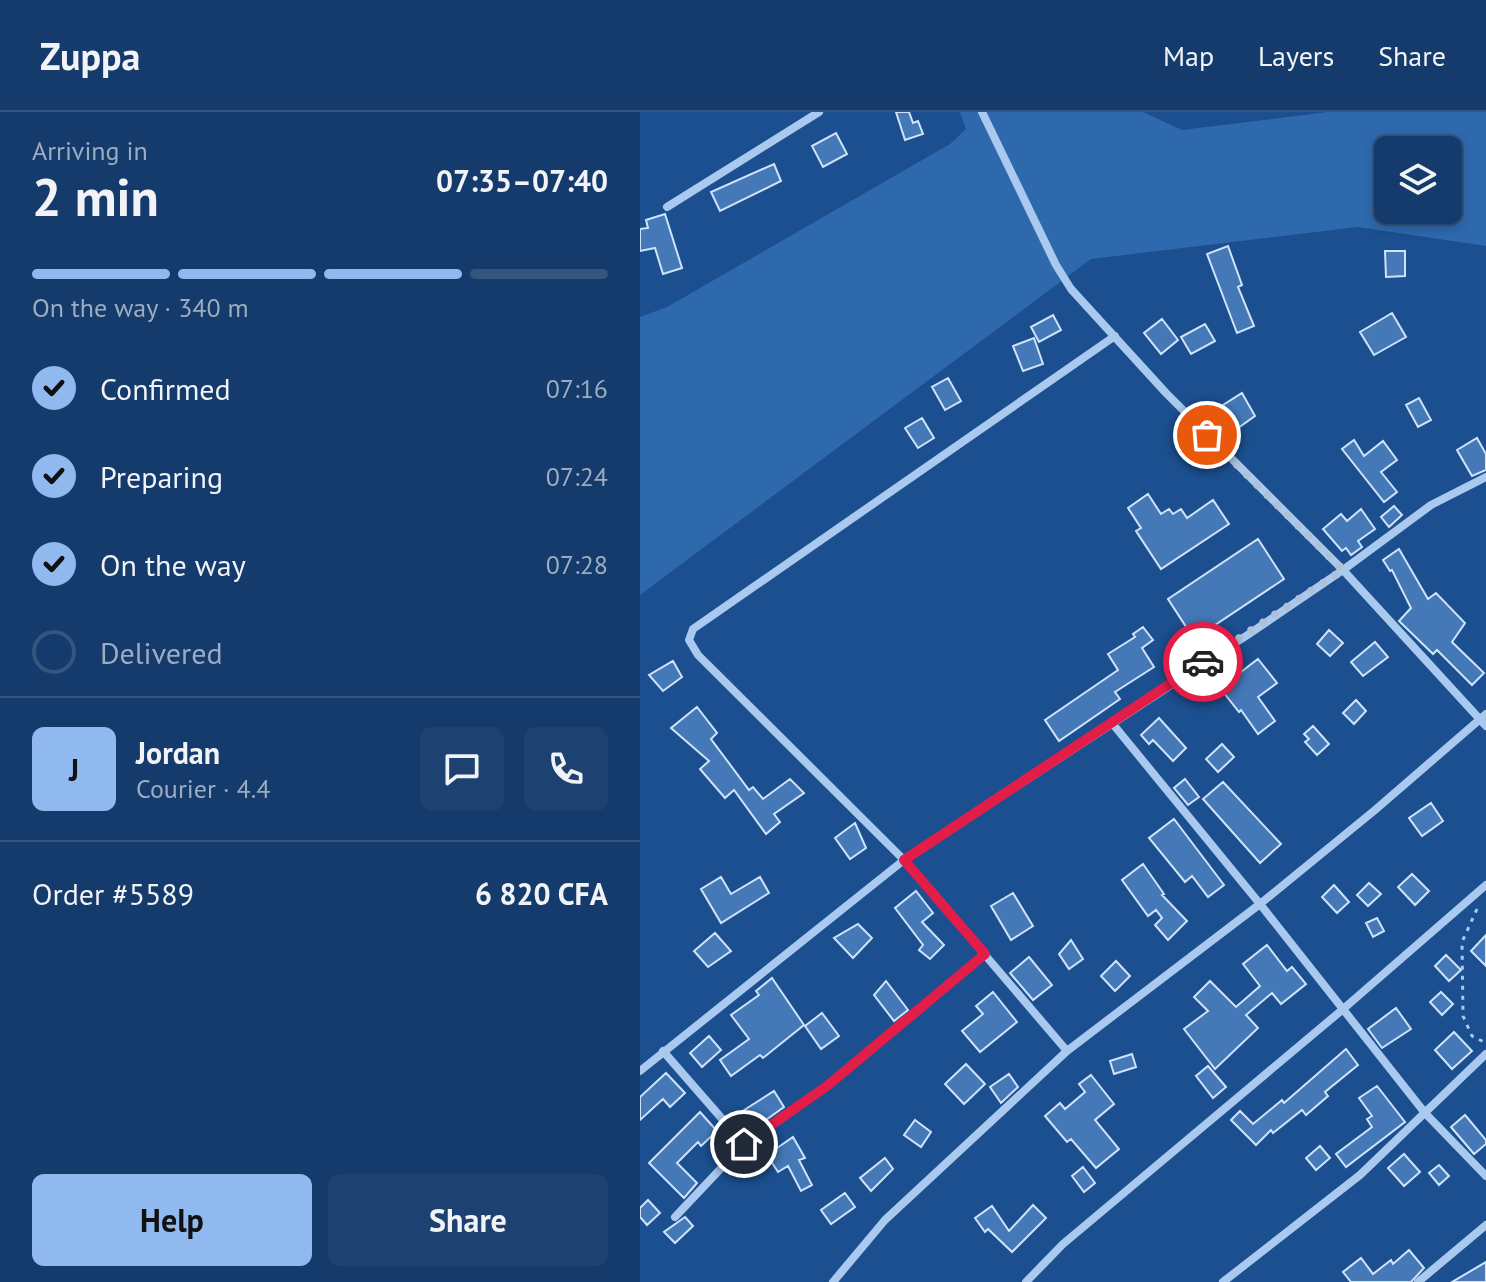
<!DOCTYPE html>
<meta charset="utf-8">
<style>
body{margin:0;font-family:"PT Sans",sans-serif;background:#1d4271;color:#f1f3f6;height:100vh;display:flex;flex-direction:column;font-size:30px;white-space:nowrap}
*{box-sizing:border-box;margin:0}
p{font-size:26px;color:#9dadc1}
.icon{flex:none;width:44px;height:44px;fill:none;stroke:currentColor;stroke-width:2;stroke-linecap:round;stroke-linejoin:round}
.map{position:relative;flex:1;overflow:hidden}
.drawer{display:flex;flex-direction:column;background:#143b6b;width:640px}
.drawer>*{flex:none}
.buttons{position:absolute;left:734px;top:24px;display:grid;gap:16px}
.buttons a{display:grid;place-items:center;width:88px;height:88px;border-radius:12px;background:#143b6b;box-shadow:0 4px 12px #0003,0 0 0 2px #33557e;font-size:40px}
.pin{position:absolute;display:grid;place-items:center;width:68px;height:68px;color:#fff;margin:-34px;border:4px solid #fff;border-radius:50%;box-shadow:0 2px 8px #0007}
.courier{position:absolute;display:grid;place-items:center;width:80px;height:80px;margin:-40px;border:6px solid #e11d48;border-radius:50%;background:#fff;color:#222;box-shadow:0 2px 10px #0007}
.head em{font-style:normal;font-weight:700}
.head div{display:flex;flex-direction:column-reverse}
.head{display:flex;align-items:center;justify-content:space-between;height:136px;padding:0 32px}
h1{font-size:52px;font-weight:700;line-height:60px}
.bar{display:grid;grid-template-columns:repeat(4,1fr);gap:12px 8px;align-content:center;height:96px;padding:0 32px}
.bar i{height:10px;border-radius:6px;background:#33557e}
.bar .on{background:#90b9f0}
.bar p{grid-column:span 4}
.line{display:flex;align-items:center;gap:20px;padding:0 32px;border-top:2px solid #33557e}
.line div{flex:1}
.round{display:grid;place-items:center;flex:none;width:84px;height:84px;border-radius:12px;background:#1d4271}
ol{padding:0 32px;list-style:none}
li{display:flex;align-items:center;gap:24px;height:88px}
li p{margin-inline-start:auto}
li .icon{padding:8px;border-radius:50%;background:#90b9f0;color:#111;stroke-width:4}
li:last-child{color:#9dadc1}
li i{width:44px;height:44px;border:4px solid #33557e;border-radius:50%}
.button{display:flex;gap:16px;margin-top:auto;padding:16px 32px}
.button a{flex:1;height:92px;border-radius:12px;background:#90b9f0;color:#111;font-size:32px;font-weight:700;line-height:92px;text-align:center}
.button a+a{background:#1d4271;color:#f1f3f6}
header{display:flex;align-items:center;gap:48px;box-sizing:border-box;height:112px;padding:0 40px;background:#143b6b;border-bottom:2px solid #33557e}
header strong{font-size:38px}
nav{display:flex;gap:44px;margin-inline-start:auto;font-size:28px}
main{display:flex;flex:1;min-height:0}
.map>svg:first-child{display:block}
.green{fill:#2e69ad;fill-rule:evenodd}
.building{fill:#4478b7;stroke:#cfe3fa;stroke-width:2}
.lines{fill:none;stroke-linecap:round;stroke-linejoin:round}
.path{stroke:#a9c9ee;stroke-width:3;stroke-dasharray:4 6;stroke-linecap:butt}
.street{stroke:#a9c9ee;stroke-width:8}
.done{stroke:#afc1d8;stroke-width:8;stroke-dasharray:0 14.4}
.route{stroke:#e11d48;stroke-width:10}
</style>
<header>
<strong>Zuppa</strong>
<nav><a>Map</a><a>Layers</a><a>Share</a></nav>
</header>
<main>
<section class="drawer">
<div class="head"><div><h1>2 min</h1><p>Arriving in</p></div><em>07:35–07:40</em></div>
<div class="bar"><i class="on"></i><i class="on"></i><i class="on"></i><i></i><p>On the way · 340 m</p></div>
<ol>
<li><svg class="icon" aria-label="check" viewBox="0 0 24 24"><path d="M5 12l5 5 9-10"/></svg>Confirmed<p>07:16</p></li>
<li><svg class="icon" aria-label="check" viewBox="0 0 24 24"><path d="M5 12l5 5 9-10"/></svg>Preparing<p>07:24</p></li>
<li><svg class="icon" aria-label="check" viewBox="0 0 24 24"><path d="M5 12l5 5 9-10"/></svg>On the way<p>07:28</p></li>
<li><i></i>Delivered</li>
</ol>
<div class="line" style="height:144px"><b class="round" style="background:#90b9f0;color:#111">J</b><div><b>Jordan</b><p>Courier · 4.4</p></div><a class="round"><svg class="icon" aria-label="chat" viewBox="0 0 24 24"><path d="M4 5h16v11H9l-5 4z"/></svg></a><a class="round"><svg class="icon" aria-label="phone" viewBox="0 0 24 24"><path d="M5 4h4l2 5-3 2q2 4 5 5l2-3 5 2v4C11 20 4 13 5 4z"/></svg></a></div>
<div class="line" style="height:104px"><div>Order #5589</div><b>6 820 CFA</b></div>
<div class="button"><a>Help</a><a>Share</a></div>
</section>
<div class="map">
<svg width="846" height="1170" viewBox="0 0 846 1170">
<rect width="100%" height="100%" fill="#1b4f8f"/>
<path class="green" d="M320,0h183l39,18 146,-18h158v134l-128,-19 -267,32 -451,336v-278l27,-10 283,-163 16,-15zM748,38h60v60h-60z"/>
<path class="building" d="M256,0h13l4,11 5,-2 5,13 -18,6z
M196,21l11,21 -24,13 -11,-21z
M134,52l7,17 -61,30 -9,-19z
M25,102l17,54 -19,6 -8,-26 -15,3v-22l8,-1 -2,-8z
M588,134l14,39 -4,2 16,39 -17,7 -30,-79z
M745,139h20v25l-19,1z
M752,201l14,24 -32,18 -14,-23z
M413,203l8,15 -22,12 -8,-15z
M522,207l16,21 -17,14 -17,-21z
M565,212l10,17 -24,13 -10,-17z
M394,226l9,26 -20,7 -10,-25z
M308,266l13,23 -16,9 -13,-23z
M602,281l13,23 -17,12 -15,-23z
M779,286l12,22 -13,7 -12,-22z
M282,306l12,20 -16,10 -13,-20z
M837,326l9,16v16l-14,6 -15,-26z
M714,328l10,16 19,-15 14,19 -16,12 16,20 -13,10 -42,-53z
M508,382l13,20 8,-5 4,5 8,-5 6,9 26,-18 16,24 -68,45 -25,-38 5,-3 -13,-20z
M754,394l8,9 -13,12 -8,-10z
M721,397l14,20 -17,12 4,6 -11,8 -5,-7 -4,3 -19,-22 18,-15 6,7z
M618,427l26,40 -90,60 -26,-40z
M759,437l29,50 8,-6 29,30 -13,19 32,31 -12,12 -35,-35 -4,4 -34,-33 12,-13 -19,-38 -2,1 -7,-11z
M503,515l10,13 -11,8 12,19 -39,25 5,7 -61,42 -14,-21 73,-50 -10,-16 27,-17 -2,-3z
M689,518l14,13 -13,13 -13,-12z
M735,530l13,15 -25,19 -12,-14z
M618,547l19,24 -19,14 17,24 -17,13 -17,-24 -2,2 -19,-24z
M33,549l9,16 -19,14 -14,-16z
M716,588l10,11 -12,13 -11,-11z
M57,595l20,26 -6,6 38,51 4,-3 10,12 27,-20 14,14 -30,21 6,8 -14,12 -32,-44 -9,8 -25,-29 9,-8 -38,-33z
M519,606l27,30 -13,13 -20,-21 -4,4 -8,-9z
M673,614l16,18 -12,11 -12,-13 4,-3 -5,-5z
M582,632l12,13 -16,15 -12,-13z
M545,667l14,18 -11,8 -14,-17z
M583,670l58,62 -21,19 -57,-64z
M791,691l12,18 -21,15 -13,-18z
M534,707l50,66 -16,12 -16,-21 -7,6 -36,-44z
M215,711l11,25 -16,11 -15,-21z
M503,752l21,30 -2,1 25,26 -19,19 -13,-15 7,-7 -6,-8 -8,6 -26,-36z
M772,762l17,17 -14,14 -17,-18z
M81,765l10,17 29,-17 9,16 -48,30 -20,-34z
M729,771l12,11 -13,12 -11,-11z
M694,773l15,17 -12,11 -15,-16z
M276,779l17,22 -11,9 22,23 -14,14 -11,-9 4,-5 -28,-37z
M373,781l20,33 -22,14 -20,-34z
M737,806l7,13 -11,6 -7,-14z
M218,812l14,14 -19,20 -19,-20z
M75,821l16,18 -23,16 -14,-16z
M846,823v31l-15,-15z
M431,828l12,19 -14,10 -10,-15z
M627,833l20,26 5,-4 14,17 -25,20 -9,-11 -26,22 12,13 -43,41 -31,-40 24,-18 -14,-14 16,-16 26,26 24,-21 -17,-22z
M806,843l15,15 -12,11 -14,-15z
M389,845l23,28 -19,15 -23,-27z
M476,849l14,15 -15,15 -14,-15z
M132,866l32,47 -41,33 -3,-3 -29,21 -11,-16 29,-21 -18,-24 28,-20 -3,-4z
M246,869l22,29 -14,11 -20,-26z
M353,880l24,30 -37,30 -18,-21 21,-17 -7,-8z
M801,880l12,12 -11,11 -12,-13z
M756,896l15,21 -29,19 -14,-19z
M182,901l17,23 -18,13 -16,-23z
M814,920l18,19 -20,18 -17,-19z
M69,924l12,14 -19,17 -12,-14z
M706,937l12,16 -33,27 3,4 -22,19 -4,-5 -29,23 -2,-3 -15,15 -25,-25 9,-9 13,13 29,-24 2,3z
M492,942l4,13 -22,7 -4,-13z
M326,952l19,20 -21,20 -19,-20z
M568,954l18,21 -13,11 -17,-22z
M26,961l19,20 -15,14 -7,-8 -23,21v-23z
M369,962l9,13 -17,16 -11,-16z
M451,963l23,29 -19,16 24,29 -23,19 -25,-29 -4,3 -22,-26 15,-13 5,6 20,-17 -6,-8z
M737,974l28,36 -59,45 -10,-13 36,-27 -5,-8 5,-3 -13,-18z
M134,979l10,16 -32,23 -11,-18z
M60,1000l17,19 -16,15 -3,-4 -21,21 20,20 -13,15 -35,-35z
M825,1003l21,25v4l-12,10 -23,-27z
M275,1008l16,12 -10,15 -17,-12z
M153,1025l12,21 -6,2 13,25 -11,6 -13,-25 -10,6 -11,-17z
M680,1034l10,12 -14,12 -10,-12z
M764,1042l16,18 -16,14 -16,-18z
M245,1046l8,11 -22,22 -11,-13z
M799,1053l10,11 -10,9 -10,-12z
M443,1055l12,16 -11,9 -12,-16z
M205,1081l10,14 -24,17 -10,-14z
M8,1088l12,13 -13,12 -7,-8v-9z
M393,1093l13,13 -34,34 -24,-23 -3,3 -10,-14 17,-12 17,25z
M45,1105l8,9 -18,17 -11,-11z
M769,1138l15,18 -13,14h-60l-8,-10 18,-14 12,16 18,-14 2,4z
M846,1150v20h-34z"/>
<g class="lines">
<path class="path" d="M837,797l-15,33 1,74 9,20 14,7"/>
<path class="street" d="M342,0l74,153 15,24 95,104 177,177 143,156
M27,95l152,-95
M472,611l148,181 165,209 61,63
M23,939l81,93
M427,939l-163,-191 -206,-205 -9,-15 4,-11 422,-293
M0,959l264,-211 342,-224 97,-66 88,-65 55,-28
M35,1105l69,-73 83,-58 158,-132
M193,1170l52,-62 182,-169 193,-147 115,-94 111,-96
M386,1170l37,-38 279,-234 144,-125
M583,1170l137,-107 126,-121
M778,1170l68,-57"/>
</g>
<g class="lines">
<path class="done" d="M563,550l140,-92 -136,-135"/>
<path class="route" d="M104,1032l83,-58 158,-132 -81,-94 299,-198"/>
</g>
</svg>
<div class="buttons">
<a><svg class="icon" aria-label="layers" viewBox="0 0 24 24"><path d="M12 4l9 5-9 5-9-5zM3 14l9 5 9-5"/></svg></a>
</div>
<div class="pin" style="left:567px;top:323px;background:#ea580c"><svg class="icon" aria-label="bag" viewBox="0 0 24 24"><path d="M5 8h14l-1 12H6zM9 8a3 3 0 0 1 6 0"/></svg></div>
<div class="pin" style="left:104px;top:1032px;background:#1f2937"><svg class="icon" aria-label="home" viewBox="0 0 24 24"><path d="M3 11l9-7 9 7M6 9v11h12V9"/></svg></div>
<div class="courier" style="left:563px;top:550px"><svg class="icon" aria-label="car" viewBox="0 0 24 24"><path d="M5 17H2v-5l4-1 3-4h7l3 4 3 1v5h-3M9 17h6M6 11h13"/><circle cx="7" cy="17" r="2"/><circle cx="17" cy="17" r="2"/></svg></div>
</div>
</main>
